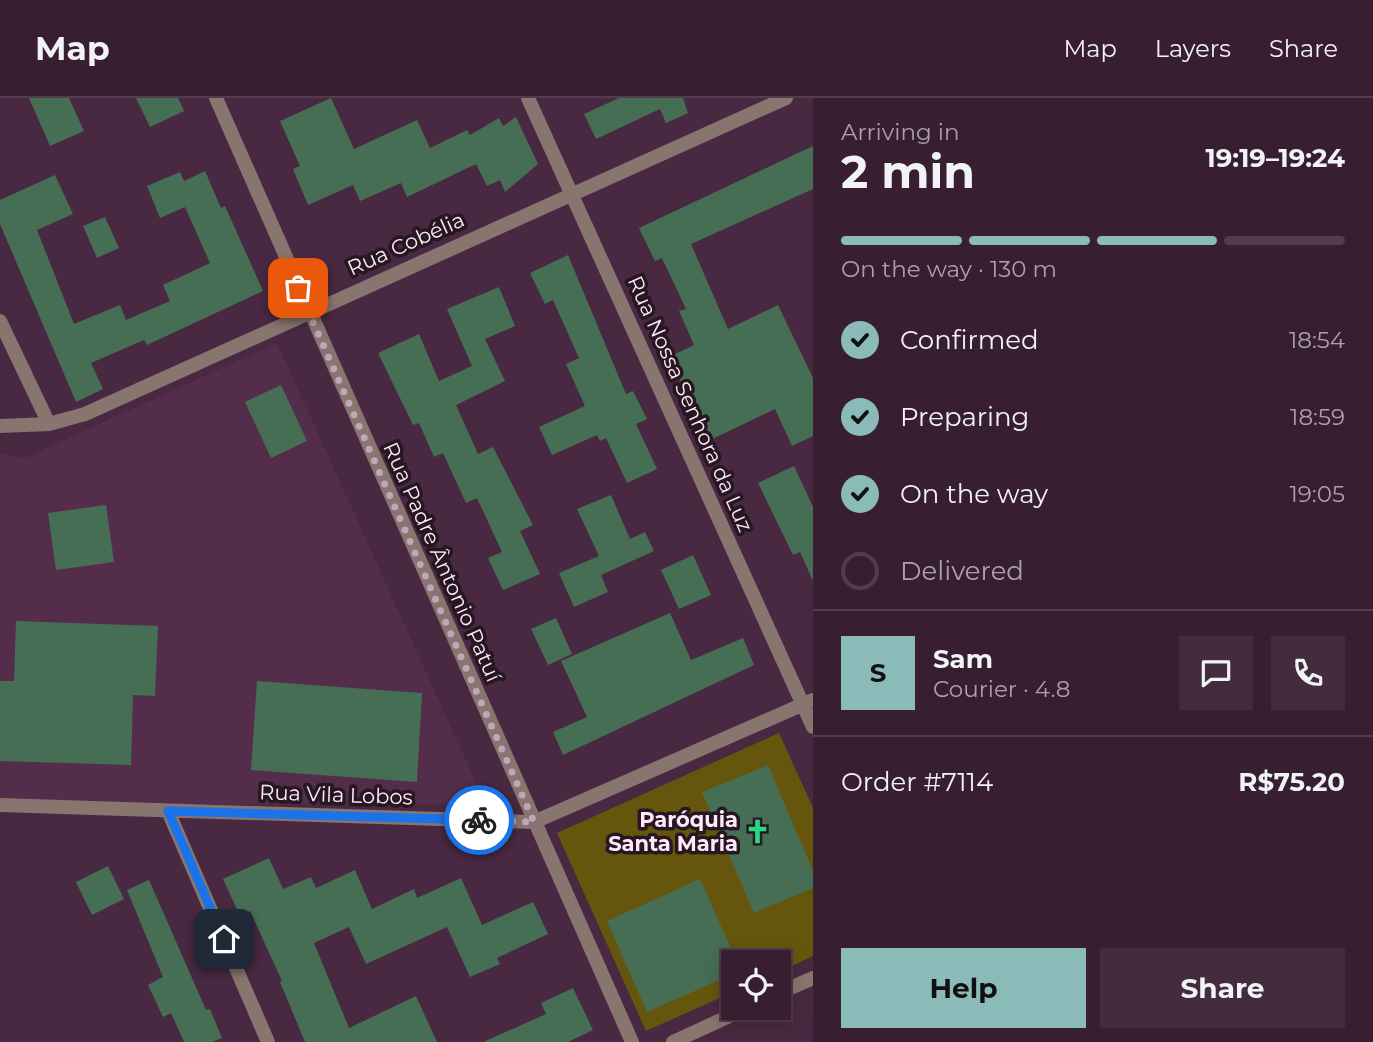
<!DOCTYPE html>
<meta charset="utf-8">
<style>
body{margin:0;font-family:Montserrat,sans-serif;background:#422c3d;color:#f1f3f6;height:100vh;display:flex;flex-direction:column;font-size:26px;white-space:nowrap}
*{box-sizing:border-box;margin:0}
p{font-size:23px;color:#aaa2ab}
.icon{flex:none;width:38px;height:38px;fill:none;stroke:currentColor;stroke-width:2;stroke-linecap:round;stroke-linejoin:round}
.map{position:relative;flex:1;overflow:hidden}
.sheet{display:flex;flex-direction:column;background:#371f31;width:560px}
.sheet>*{flex:none}
.tools{position:absolute;left:721px;top:852px;display:grid;gap:14px}
.tools a{display:grid;place-items:center;width:70px;height:70px;border-radius:0px;background:#371f31;box-shadow:0 4px 18px #0003,0 0 0 2px #513d4d;font-size:35px}
.pin{position:absolute;display:grid;place-items:center;width:60px;height:60px;color:#fff;margin:-30px;border-radius:14px;box-shadow:0 4px 10px #0006}
.courier{position:absolute;display:grid;place-items:center;width:70px;height:70px;margin:-35px;border:5px solid #1a73e8;border-radius:50%;background:#fff;color:#222;box-shadow:0 2px 9px #0007}
.overview em{font-style:normal;font-weight:700}
.overview div{display:flex;flex-direction:column-reverse}
.overview{display:flex;align-items:center;justify-content:space-between;height:119px;padding:0 28px}
h1{font-size:46px;font-weight:700;line-height:52px}
.bar{display:grid;grid-template-columns:repeat(4,1fr);gap:10px 7px;align-content:center;height:84px;padding:0 28px}
.bar i{height:9px;border-radius:5px;background:#513d4d}
.bar .selected{background:#8bbbb9}
.bar p{grid-column:span 4}
.line{display:flex;align-items:center;gap:18px;padding:0 28px;border-top:2px solid #513d4d}
.line div{flex:1}
.round{display:grid;place-items:center;flex:none;width:74px;height:74px;border-radius:0px;background:#422c3d}
ol{padding:0 28px;list-style:none}
li{display:flex;align-items:center;gap:21px;height:77px}
li p{margin-inline-start:auto}
li .icon{padding:7px;border-radius:50%;background:#8bbbb9;color:#111;stroke-width:4}
li:last-child{color:#aaa2ab}
li i{width:38px;height:38px;border:4px solid #513d4d;border-radius:50%}
.primary-button{display:flex;gap:14px;margin-top:auto;padding:14px 28px}
.primary-button a{flex:1;height:80px;border-radius:0px;background:#8bbbb9;color:#111;font-size:28px;font-weight:700;line-height:80px;text-align:center}
.primary-button a+a{background:#422c3d;color:#f1f3f6}
header{display:flex;align-items:center;gap:42px;box-sizing:border-box;height:98px;padding:0 35px;background:#371f31;border-bottom:2px solid #513d4d}
header strong{font-size:33px}
nav{display:flex;gap:38px;margin-inline-start:auto;font-size:24px}
main{display:flex;flex:1;min-height:0}
.map>svg:first-child{display:block}
.built{fill:#542d4b}
.green{fill:#66560d}
.building{fill:#466e55}
.lines{fill:none;stroke-linecap:round;stroke-linejoin:round}
.street{stroke:#89756f;stroke-width:14}
.done{stroke:#bfa6b8;stroke-width:7;stroke-dasharray:0 12.6}
.route{stroke:#1a73e8;stroke-width:9}
.labels{text-anchor:middle;stroke-width:7;stroke-linejoin:round;paint-order:stroke}
.street-label{font-size:21px;fill:#ffe9f8;stroke:#261722}
.poi-label{font-size:21px;font-weight:bold;fill:#ffe9f8;stroke:#261722;text-anchor:end}
</style>
<header>
<strong>Map</strong>
<nav><a>Map</a><a>Layers</a><a>Share</a></nav>
</header>
<main>
<div class="map">
<svg width="813" height="944" viewBox="0 0 813 944">
<rect width="100%" height="100%" fill="#492941"/>
<path class="built" d="M277,245l209,462 -486,-1v-350l25,4z"/>
<path class="green" d="M779,635l34,75v148l-34,16v-10h-46v30l-87,39 -89,-198z"/>
<path class="building" d="M29,0h40l15,33 -34,15z
M136,0h42l6,13 -34,16z
M331,0l23,51 63,-29 13,28 37,-18 3,5 29,-17 4,8 13,-9 22,47 -33,28 -5,-12 -13,6 -11,-22 -69,33 -6,-14 -41,18 -7,-16 -45,20 -15,-36 7,-3 -20,-45z
M619,0h64l5,15 -22,10 -6,-14 -64,30 -12,-25z
M813,48v43l-122,55 37,85 50,-24 35,73v58l-21,10 -17,-37 -67,32 -39,-84 25,-12 -15,-34 7,-2 -24,-51 -7,3 -16,-33z
M205,73l16,37 4,-2 38,85 -116,54 -3,-5 -53,23 12,26 -27,13 -76,-178v-24l55,-25 18,39 -36,16 37,94 46,-19 6,15 44,-19 -7,-16 47,-22 -25,-56 -25,11 -13,-32 33,-14 4,9z
M105,119l14,31 -22,10 -14,-32z
M568,157l58,139 7,-3 14,28 -11,5 21,45 -30,14 -21,-45 -6,3 -3,-6 -45,20 -13,-28 46,-21 -19,-42 13,-6 -26,-58 -8,4 -15,-31z
M499,189l16,39 -30,13 20,42 -49,24 22,49 15,-7 40,78 -13,6 20,43 -37,16 -15,-32 14,-6 -25,-54 -11,5 -23,-50 -9,4 -15,-34 -6,2 -35,-72 41,-19 20,47 33,-15 -25,-57z
M281,287l26,56 -36,17 -26,-56z
M794,368l19,41v74l-13,-29 -7,3 -35,-72z
M611,397l19,44 15,-7 9,19 -53,24 7,17 -34,15 -15,-34 40,-17 -22,-47z
M106,407l8,57 -58,8 -8,-57z
M693,457l18,40 -32,14 -18,-39z
M670,515l21,47 52,-22 11,27 -191,90 -10,-23 34,-15 -26,-56z
M556,520l16,36 -24,11 -17,-36z
M16,523l142,5 -3,70 -22,-1 -2,70 -131,-4v-80h14z
M257,583l165,12 -5,89 -166,-12z
M768,667l45,106v17l-59,25 -52,-121z
M269,760l14,31 28,-12 5,11 39,-18 17,39 42,-20 3,9 44,-20 21,47 51,-23 15,32 -51,24 3,6 -30,13 -23,-50 -81,37 -17,-37 -35,16 35,85 67,-32 21,46h-132l-25,-60 2,-1 -32,-70 -10,5 -17,-37z
M108,768l16,33 -32,16 -16,-33z
M700,781l33,74v21l-86,38 -40,-91z
M149,782l57,130 4,-1 12,29 -10,4h-28l-13,-29 -8,4 -15,-32 15,-8 -36,-87z
M573,890l20,42 -25,12h-85l63,-28 -5,-11z"/>
<g class="lines">
<path class="street" d="M216,0l416,944
M528,0l285,629
M0,223l49,103
M0,328l49,-2 36,-10 701,-316
M0,707l534,17 279,-122
M168,713l100,231
M779,895l34,-15
M673,944l74,-34"/>
</g>
<g class="lines">
<path class="done" d="M298,190l236,534 -55,-2"/>
<path class="route" d="M224,841l-56,-128 311,9"/>
</g>
<defs>
<symbol id="church-bare" viewBox="-9 -9 18 18"><path d="M-1.2-6h2.4v3.5h3.3v2.4h-3.3V6h-2.4V-.1h-3.3v-2.4h3.3Z" fill="#27d885" stroke="#261722" stroke-width="2.5" paint-order="stroke"/></symbol>
</defs>
<g fill-rule="evenodd">
<use href="#church-bare" x="740" y="716" width="35" height="35"/>
</g>
<g class="labels">
<g class="street-label">
<text transform="translate(406 146) rotate(-24)" y="7">Rua Cobélia</text>
<text transform="translate(690 306) rotate(66)" y="7">Rua Nossa Senhora da Luz</text>
<text transform="translate(442 464) rotate(66)" y="7">Rua Padre Ântonio Patuí</text>
<text transform="translate(336 697) rotate(2)" y="7">Rua Vila Lobos</text>
</g>
<g class="poi-label">
<text x="738" y="729">Paróquia<tspan x="738" dy="24">Santa Maria</tspan></text>
</g>
</g>
</svg>
<div class="tools">
<a><svg class="icon" aria-label="locate" viewBox="0 0 24 24"><circle cx="12" cy="12" r="6"/><path d="M12 2v4M12 18v4M2 12h4M18 12h4"/></svg></a>
</div>
<div class="pin" style="left:298px;top:190px;background:#ea580c"><svg class="icon" aria-label="bag" viewBox="0 0 24 24"><path d="M5 8h14l-1 12H6zM9 8a3 3 0 0 1 6 0"/></svg></div>
<div class="pin" style="left:224px;top:841px;background:#1f2937"><svg class="icon" aria-label="home" viewBox="0 0 24 24"><path d="M3 11l9-7 9 7M6 9v11h12V9"/></svg></div>
<div class="courier" style="left:479px;top:722px"><svg class="icon" aria-label="bike" viewBox="0 0 24 24"><circle cx="6" cy="16" r="4"/><circle cx="18" cy="16" r="4"/><path d="M6 16l4-8h5l3 8M10 8l3 8H6M13 5h3"/></svg></div>
</div>
<section class="sheet">
<div class="overview"><div><h1>2 min</h1><p>Arriving in</p></div><em>19:19–19:24</em></div>
<div class="bar"><i class="selected"></i><i class="selected"></i><i class="selected"></i><i></i><p>On the way · 130 m</p></div>
<ol>
<li><svg class="icon" aria-label="check" viewBox="0 0 24 24"><path d="M5 12l5 5 9-10"/></svg>Confirmed<p>18:54</p></li>
<li><svg class="icon" aria-label="check" viewBox="0 0 24 24"><path d="M5 12l5 5 9-10"/></svg>Preparing<p>18:59</p></li>
<li><svg class="icon" aria-label="check" viewBox="0 0 24 24"><path d="M5 12l5 5 9-10"/></svg>On the way<p>19:05</p></li>
<li><i></i>Delivered</li>
</ol>
<div class="line" style="height:126px"><b class="round" style="background:#8bbbb9;color:#111">S</b><div><b>Sam</b><p>Courier · 4.8</p></div><a class="round"><svg class="icon" aria-label="chat" viewBox="0 0 24 24"><path d="M4 5h16v11H9l-5 4z"/></svg></a><a class="round"><svg class="icon" aria-label="phone" viewBox="0 0 24 24"><path d="M5 4h4l2 5-3 2q2 4 5 5l2-3 5 2v4C11 20 4 13 5 4z"/></svg></a></div>
<div class="line" style="height:91px"><div>Order #7114</div><b>R$75.20</b></div>
<div class="primary-button"><a>Help</a><a>Share</a></div>
</section>
</main>
